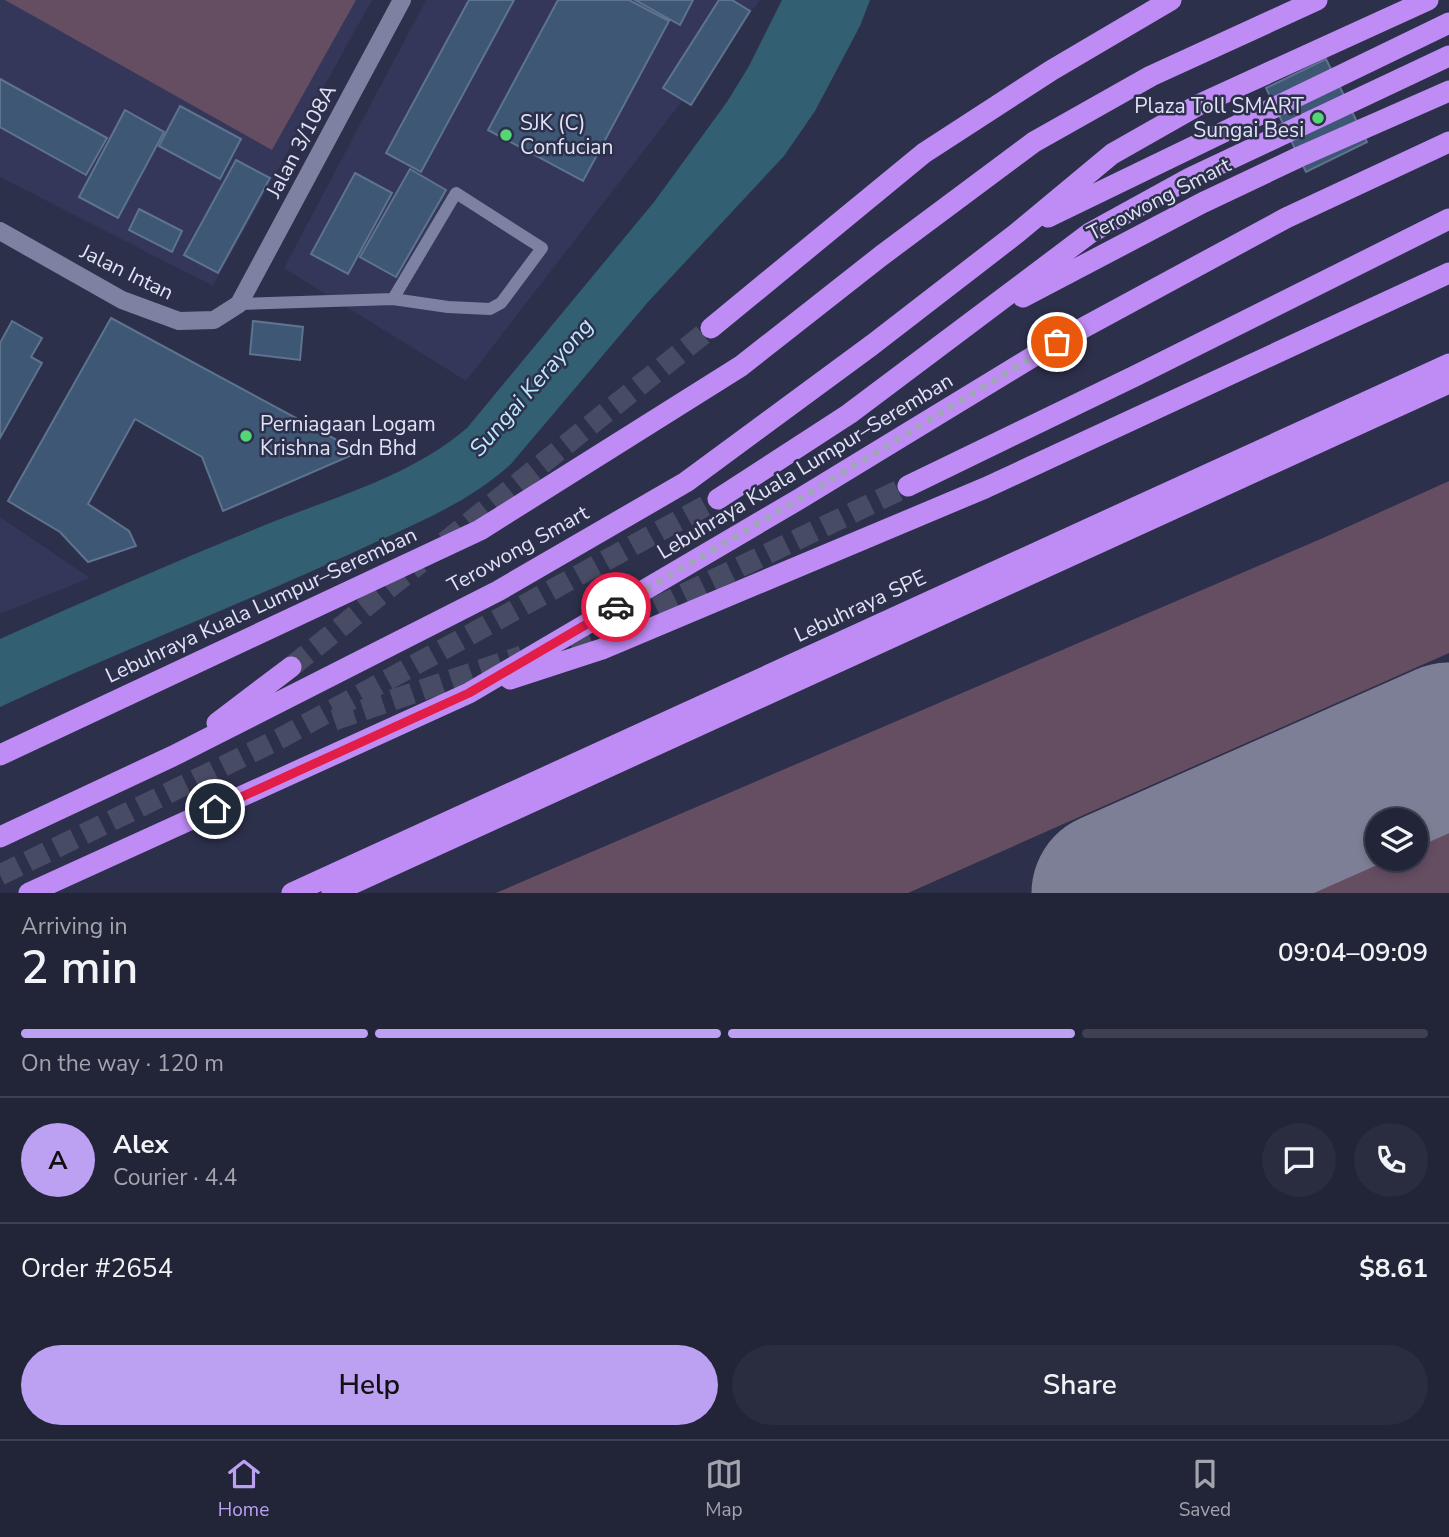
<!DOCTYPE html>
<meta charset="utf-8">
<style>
body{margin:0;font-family:"Nunito Sans",sans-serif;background:#2a2c40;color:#f1f3f6;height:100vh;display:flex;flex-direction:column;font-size:26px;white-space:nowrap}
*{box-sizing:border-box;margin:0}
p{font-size:23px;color:#a2a4ae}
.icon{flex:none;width:38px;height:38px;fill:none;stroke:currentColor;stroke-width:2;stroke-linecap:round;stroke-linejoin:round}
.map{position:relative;height:893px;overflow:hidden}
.side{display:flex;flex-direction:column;background:#222438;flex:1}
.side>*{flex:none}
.buttons{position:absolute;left:1365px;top:808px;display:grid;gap:14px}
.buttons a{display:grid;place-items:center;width:63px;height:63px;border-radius:50%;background:#222438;box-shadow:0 4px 10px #0003,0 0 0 2px #3f4153;font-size:35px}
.pin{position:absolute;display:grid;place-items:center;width:60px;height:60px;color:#fff;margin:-30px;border:4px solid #fff;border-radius:50%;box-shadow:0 2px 7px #0007}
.courier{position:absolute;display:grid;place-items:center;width:70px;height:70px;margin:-35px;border:5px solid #e11d48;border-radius:50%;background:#fff;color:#222;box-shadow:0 2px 9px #0007}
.overview em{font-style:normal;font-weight:600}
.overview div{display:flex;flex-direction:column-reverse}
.overview{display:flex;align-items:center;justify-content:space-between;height:119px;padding:0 21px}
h1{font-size:46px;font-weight:600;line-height:52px}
.bar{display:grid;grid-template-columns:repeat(4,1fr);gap:10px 7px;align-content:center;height:84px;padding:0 21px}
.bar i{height:9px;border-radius:5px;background:#3f4153}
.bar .active{background:#bca0f2}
.bar p{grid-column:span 4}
.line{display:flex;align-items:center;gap:18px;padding:0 21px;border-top:2px solid #3f4153}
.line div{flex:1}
.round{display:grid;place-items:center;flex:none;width:74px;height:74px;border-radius:37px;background:#2a2c40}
.cta{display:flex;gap:14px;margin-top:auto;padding:14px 21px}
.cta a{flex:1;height:80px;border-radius:42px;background:#bca0f2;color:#111;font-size:28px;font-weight:600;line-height:80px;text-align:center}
.cta a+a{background:#2a2c40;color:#f1f3f6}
.dock{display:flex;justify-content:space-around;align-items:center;height:98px;border-top:2px solid #3f4153;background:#222438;font-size:19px;color:#a2a4ae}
.dock a{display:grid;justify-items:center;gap:4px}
.dock .active{color:#bca0f2}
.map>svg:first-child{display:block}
.built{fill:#343759}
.green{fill:#654d62}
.water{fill:#325f72}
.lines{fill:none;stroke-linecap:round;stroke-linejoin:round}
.runway{stroke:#7c7f96;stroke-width:163}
.building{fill:#3d5775;stroke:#5d738e;stroke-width:2}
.motorway-tunnel{stroke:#484b64;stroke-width:21;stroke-dasharray:21 10;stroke-linecap:butt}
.service{stroke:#7e82a2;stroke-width:12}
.minor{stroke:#7e82a2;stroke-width:18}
.motorway{stroke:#bf8cf5;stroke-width:21}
.done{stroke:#a1a4ba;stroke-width:7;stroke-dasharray:0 12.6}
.route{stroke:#e11d48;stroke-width:9}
.poi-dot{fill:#53d673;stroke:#2d304b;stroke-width:2.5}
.labels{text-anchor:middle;stroke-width:5;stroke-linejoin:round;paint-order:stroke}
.poi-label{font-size:21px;fill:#e0e3f5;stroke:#2d304b;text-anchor:start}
.street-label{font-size:21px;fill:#e0e3f5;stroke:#2d304b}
.water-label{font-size:23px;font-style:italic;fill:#bde9fd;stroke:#2d304b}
</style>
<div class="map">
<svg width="1449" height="893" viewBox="0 0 1449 893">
<rect width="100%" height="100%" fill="#2d304b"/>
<path class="built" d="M0,0h372l-159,286 -213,-109z
M426,0h334l-294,381 -182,-113z
M0,517l90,61 -90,36z"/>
<path class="green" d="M5,0h351l-84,150z
M1449,481v172l-541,240h-412l827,-355z
M1449,826v67h-150l78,-35 39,1v-18z"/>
<path class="water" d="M782,0h88l-10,26 -45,85 -31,45 -136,146 -137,162c-48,43 -104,63 -161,90 -116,53 -235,99 -350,153v-68c91,-41 183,-81 275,-118 66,-26 137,-46 192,-93l187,-226 73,-100 22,-36z"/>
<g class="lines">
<path class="runway" d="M1113,893l336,-149"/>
</g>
<path class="building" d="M469,0h45l-93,172 -35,-19z
M558,0h71l40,21 -86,160 -95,-51z
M635,0h58l-13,25z
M719,0h13l18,11 -59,94 -28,-17z
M1326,59l41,83 -61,30 -40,-84z
M0,79l107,59 -21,37 -86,-48z
M180,106l61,33 -21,40 -61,-33z
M125,110l39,22 -46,86 -39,-21z
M236,160l34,18 -52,95 -34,-18z
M410,169l36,21 -50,87 -36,-20z
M355,173l37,20 -44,81 -37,-20z
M139,209l43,22 -10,21 -43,-22z
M111,318l248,134 -136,59 -21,-54 -67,-38 -47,85 41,27 7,15 -48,16 -28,-30 -52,-31z
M12,321l30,17 -11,19 11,6 -42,75v-95z
M253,321l50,6 -3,33 -50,-6z"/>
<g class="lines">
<path class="motorway-tunnel" d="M445,542l266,-214
M569,640l63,-21 276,-133
M291,667l129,-104
M334,720l188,-64
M0,875l279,-136 439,-240"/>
<path class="service" d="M239,304l154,-5 55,8 42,2 11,-6 41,-55 -86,-55 -63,106"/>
<path class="minor" d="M0,231l122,69 57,21 35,-1 25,-16 163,-304"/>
<path class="motorway" d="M1048,217l401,-194
M1023,297l179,-94 97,-46 150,-66
M711,328l213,-175 128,-83 119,-70
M908,486l227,-110 314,-157
M718,499l131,-85 241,-181 100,-55 259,-122
M510,679l92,-30 383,-161 464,-215
M217,723l74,-56
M0,755l480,-225 261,-164 140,-110 153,-114 117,-66 166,-76
M0,837l173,-81 325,-165 188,-109 186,-137 145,-112 95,-79 88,-50 228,-104
M29,893l440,-200 332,-195 256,-156 229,-124 163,-76
M292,893l1157,-529
M332,893l1117,-510"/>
</g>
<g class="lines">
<path class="done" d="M616,607l185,-109 256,-156"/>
<path class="route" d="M215,809l254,-116 147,-86"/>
</g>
<g class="poi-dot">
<circle cx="1318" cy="118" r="7"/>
<circle cx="506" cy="135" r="7"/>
<circle cx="246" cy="436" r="7"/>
</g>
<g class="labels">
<g class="poi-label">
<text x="1304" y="113" text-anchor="end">Plaza Toll SMART<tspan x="1304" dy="24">Sungai Besi</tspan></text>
<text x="520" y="130">SJK (C)<tspan x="520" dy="24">Confucian</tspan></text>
<text x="260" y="431">Perniagaan Logam<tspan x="260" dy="24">Krishna Sdn Bhd</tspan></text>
</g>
<g class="street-label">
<text transform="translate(301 141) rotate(-62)" y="7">Jalan 3/108A</text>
<text transform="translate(1159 199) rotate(-27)" y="7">Terowong Smart</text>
<text transform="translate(127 272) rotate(26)" y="7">Jalan Intan</text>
<text transform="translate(805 466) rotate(-31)" y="7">Lebuhraya Kuala Lumpur–Seremban</text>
<text transform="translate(518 549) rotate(-29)" y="7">Terowong Smart</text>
<text transform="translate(261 605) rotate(-25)" y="7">Lebuhraya Kuala Lumpur–Seremban</text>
<text transform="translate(860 606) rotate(-25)" y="7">Lebuhraya SPE</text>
</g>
<g class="water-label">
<text transform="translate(531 387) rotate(-49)" y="8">Sungai Kerayong</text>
</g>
</g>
</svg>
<div class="buttons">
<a><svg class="icon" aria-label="layers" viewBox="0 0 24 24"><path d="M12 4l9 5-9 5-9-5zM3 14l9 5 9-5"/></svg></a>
</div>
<div class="pin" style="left:1057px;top:342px;background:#ea580c"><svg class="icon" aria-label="bag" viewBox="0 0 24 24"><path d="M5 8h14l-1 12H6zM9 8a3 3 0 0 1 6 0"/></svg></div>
<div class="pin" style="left:215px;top:809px;background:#1f2937"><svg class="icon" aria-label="home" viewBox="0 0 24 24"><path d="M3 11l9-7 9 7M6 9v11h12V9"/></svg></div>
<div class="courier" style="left:616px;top:607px"><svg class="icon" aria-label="car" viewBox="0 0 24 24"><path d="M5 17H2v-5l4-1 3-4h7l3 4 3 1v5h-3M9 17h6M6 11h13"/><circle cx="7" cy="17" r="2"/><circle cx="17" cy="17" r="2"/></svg></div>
</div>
<section class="side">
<div class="overview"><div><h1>2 min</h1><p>Arriving in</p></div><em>09:04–09:09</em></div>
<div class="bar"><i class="active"></i><i class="active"></i><i class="active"></i><i></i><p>On the way · 120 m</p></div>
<div class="line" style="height:126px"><b class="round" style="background:#bca0f2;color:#111">A</b><div><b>Alex</b><p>Courier · 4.4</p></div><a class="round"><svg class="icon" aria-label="chat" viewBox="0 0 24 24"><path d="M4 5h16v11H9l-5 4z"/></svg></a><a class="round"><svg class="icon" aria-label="phone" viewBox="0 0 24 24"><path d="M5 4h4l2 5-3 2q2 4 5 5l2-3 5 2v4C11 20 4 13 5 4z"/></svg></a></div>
<div class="line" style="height:91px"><div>Order #2654</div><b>$8.61</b></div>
<div class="cta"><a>Help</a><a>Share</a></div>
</section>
<nav class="dock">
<a class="active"><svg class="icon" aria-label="home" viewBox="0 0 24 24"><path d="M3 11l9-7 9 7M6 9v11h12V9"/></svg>Home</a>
<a><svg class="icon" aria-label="map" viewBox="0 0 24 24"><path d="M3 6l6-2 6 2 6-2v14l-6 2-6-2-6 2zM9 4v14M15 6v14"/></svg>Map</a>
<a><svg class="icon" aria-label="saved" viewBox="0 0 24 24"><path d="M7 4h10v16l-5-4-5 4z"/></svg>Saved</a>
</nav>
